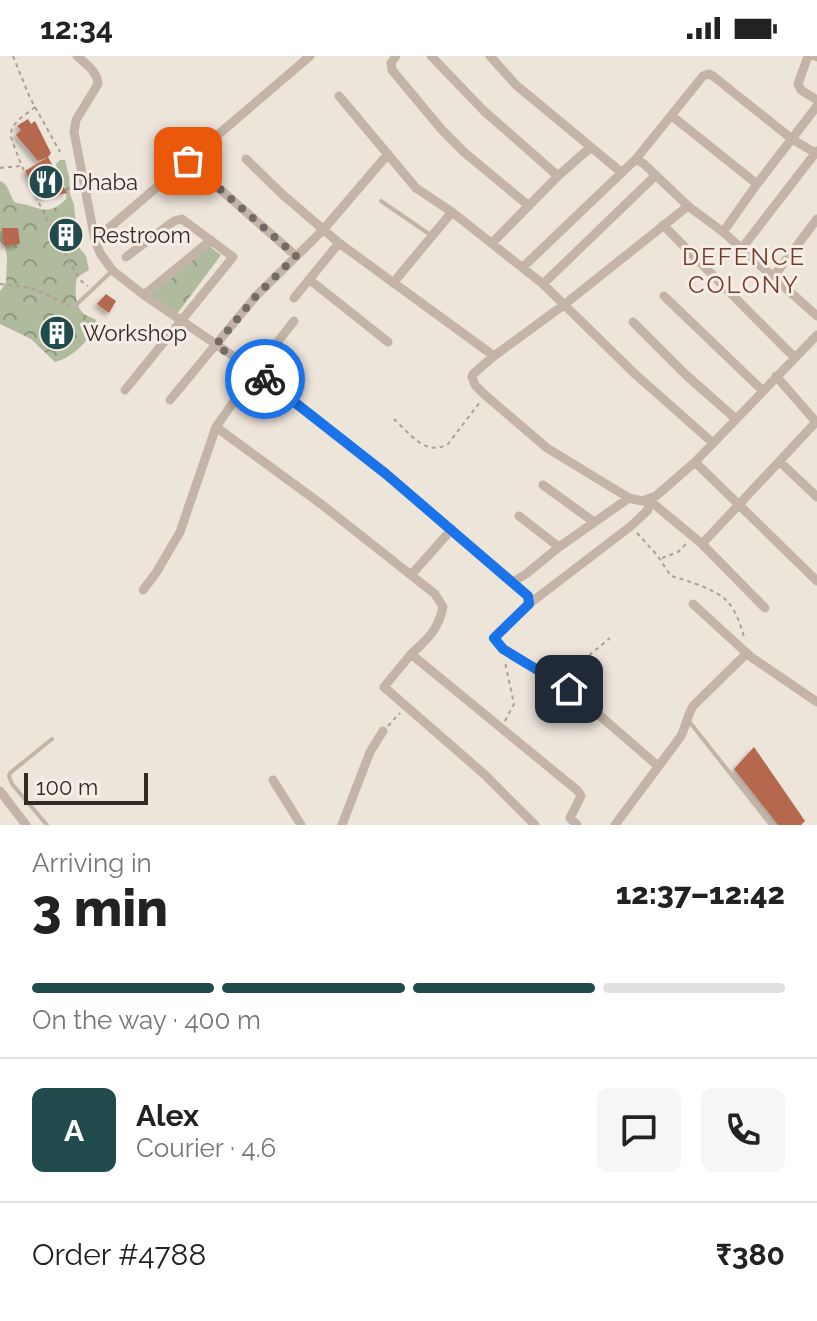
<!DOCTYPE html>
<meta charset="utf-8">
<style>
body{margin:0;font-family:Raleway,sans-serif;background:#f6f6f6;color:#222;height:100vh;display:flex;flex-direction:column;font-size:30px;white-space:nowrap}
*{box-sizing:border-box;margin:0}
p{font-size:26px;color:#767676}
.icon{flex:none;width:44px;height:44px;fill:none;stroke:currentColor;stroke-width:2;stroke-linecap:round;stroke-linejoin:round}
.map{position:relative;height:769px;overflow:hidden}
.drawer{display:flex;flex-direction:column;background:#fff;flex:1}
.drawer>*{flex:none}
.scale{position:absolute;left:24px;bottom:20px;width:124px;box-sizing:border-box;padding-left:8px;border:4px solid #322a27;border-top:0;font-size:22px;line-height:28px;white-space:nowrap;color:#322a27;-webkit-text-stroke:6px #f6eee6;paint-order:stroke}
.pin{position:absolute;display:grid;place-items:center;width:68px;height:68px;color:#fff;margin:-34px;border-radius:16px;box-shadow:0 4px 12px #0006}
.courier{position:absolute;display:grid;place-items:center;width:80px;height:80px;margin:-40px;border:6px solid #1a73e8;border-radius:50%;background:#fff;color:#222;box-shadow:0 2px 10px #0007}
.head em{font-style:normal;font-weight:800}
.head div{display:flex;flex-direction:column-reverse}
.head{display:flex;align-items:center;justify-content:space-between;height:136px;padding:0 32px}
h1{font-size:52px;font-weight:800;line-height:60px}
.bar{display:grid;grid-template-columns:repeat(4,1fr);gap:12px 8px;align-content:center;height:96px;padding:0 32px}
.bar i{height:10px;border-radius:6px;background:#e0e0e0}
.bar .selected{background:#224b4d}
.bar p{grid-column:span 4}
.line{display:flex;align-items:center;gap:20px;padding:0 32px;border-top:2px solid #e0e0e0}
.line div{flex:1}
.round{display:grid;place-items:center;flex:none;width:84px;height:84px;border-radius:12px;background:#f6f6f6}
.status{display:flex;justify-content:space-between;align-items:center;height:56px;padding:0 40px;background:#fff;direction:ltr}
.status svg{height:22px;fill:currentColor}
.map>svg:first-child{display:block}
.forest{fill:url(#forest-crowns)}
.building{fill:#b66850;filter:url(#shadow)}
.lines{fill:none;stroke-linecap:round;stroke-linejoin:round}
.path{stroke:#af9f92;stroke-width:2;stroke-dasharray:4 4;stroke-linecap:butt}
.lane{stroke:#c4b4a8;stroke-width:4}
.street{stroke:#c4b4a8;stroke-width:9}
.done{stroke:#736b66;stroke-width:8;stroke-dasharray:0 14.4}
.route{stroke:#1a73e8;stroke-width:10}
.labels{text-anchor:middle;stroke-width:6;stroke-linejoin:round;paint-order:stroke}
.poi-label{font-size:22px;fill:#322a27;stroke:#f6eee6;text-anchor:start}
.neighbourhood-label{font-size:24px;letter-spacing:2px;fill:#763c2b;stroke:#f6eee6}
</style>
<div class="status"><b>12:34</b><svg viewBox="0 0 49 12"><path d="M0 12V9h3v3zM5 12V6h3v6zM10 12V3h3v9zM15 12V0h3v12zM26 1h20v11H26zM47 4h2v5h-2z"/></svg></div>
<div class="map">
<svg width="817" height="769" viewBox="0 0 817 769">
<defs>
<pattern id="forest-crowns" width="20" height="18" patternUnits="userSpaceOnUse" patternTransform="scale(2)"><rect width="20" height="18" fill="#b0ba9c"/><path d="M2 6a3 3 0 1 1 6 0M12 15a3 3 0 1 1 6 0" fill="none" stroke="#90977f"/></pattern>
<filter id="shadow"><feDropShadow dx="-3.5" dy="3.5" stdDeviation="2" flood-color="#0004"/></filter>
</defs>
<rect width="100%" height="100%" fill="#ede4da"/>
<path class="forest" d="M60,104h5l4,17 1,17 4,11 4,41 8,10 3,14 -12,7c-2,10 -3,28 6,36 3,3 8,4 13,7 -3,18 -23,38 -41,42l-24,-23 -31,-15v-33l6,-8 1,-26 -2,-11 -5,-4v-61c11,5 8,14 16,22 22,2 31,16 50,-4 2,-12 -8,-23 -10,-35z
M209,190l12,9 -44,59 -28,-20z"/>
<path class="building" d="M28,63l3,5 4,-3 16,32 -3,4 19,36 -27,6 -15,-28 23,-14 -10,4 -22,-26 5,-5 -4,-4z
M70,171l4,14 -11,2 -6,-14z
M2,172h16l2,16 -16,2z
M106,238l10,7 -7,12 -12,-9z
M56,266l12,10 -9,11 -12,-9z
M754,691l51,74 -4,4h-23l-44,-56z"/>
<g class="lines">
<path class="path" d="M13,0l17,42 30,54
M35,51c-9,8 -26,16 -24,30 17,50 43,96 69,143l8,6
M0,112l20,-2
M0,228c33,2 42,8 70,22
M394,363c15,14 32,38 54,25l32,-42
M637,477l20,22 14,21c15,4 47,14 57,26 8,9 13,24 16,35
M662,502l16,-6 9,-9
M569,622v-6l41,-34
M505,665l9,-17 -9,-42
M388,670l12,-13"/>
<path class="lane" d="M381,145l51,35
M75,250l36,-34
M688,664l83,105
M47,769l-35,-41 -3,-8 1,-3 42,-34"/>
<path class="street" d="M77,0c9,8 20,15 21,28l-22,36 -2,12 21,108 5,13 13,18 31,24 111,76 131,103 127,108 13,-8 33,-27 70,-49 13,3 14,-5 39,-34 122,-127
M396,0l-5,7 1,7 50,60 23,23 64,53
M431,0l53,55 74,65
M490,0l26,29 105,87
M808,0l-10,28 3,6 16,10
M815,0l2,1
M339,40l77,92 36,24 91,72 92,90 78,69
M672,60l85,68
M246,103l36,35 57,49 155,113
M636,103l67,-83 6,-2 4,2 79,63 25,15
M188,105l108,95
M663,169l132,133
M723,176l34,-48 60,-78
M95,184l215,-184
M492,187l66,-67 33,-29
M742,192l75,-97
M523,211l113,-108 8,5 44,42 35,26 94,84
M774,220l43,-57
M310,224l78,62
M393,227l59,-71
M543,228l112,-108
M144,239l67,-55
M664,240l98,94
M294,242l45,-55
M633,266l53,53 50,44
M776,320l41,47
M125,334l108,-133 -51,-38 -8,2 -48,36
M170,344l86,-104 67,-66 65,-76
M216,371l105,77 114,90 8,13c-5,23 -15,32 -32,47l167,137 3,5 -11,22 7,7
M695,406l122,119
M780,406l37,35
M543,429l51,37
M629,442l-82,-50 -62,-53 -10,-10 -3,-8 1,-3 21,-18 71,-52 123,-98
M519,460l40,31
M702,488l115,-123
M411,519l41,-46
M513,526l15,14 1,8 -35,34 9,11 66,40 89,77
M143,534l13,-17 24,-41 36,-105 39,-56 39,-50
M529,548l102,-78 17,-16 1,-10 53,44 63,64
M693,548l58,53 66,45
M411,598l-27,33 100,87 51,51
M273,724l28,45
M0,735l26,34
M342,769l28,-73 13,-21
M615,769l66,-89c5,-10 6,-20 12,-30l54,-53"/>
</g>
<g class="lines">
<path class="done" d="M188,105l108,95 -40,40 -40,49 49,34"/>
<path class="route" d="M265,323l121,95 142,122 1,8 -35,34 9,11 66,40"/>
</g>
<defs>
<symbol id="restaurant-disc" viewBox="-11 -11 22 22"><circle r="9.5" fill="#224b4d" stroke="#f6eee6"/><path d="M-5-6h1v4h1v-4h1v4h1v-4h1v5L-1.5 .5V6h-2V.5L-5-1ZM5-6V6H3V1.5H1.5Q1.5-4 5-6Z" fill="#fff"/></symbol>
<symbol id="building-disc" viewBox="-11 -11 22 22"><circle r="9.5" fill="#224b4d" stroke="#f6eee6"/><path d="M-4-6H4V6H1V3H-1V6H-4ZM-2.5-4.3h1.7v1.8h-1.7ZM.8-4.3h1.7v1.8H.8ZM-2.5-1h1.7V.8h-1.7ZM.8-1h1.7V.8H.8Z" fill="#fff"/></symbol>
</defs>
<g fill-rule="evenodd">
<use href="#restaurant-disc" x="26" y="106" width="40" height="40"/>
<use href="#building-disc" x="46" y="159" width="40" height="40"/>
<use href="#building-disc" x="37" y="257" width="40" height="40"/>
</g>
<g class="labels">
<g class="poi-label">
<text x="72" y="134">Dhaba</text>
<text x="92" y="187">Restroom</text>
<text x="83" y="285">Workshop</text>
</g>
<g class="neighbourhood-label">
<text x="744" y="209">DEFENCE<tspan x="744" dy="28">COLONY</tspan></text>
</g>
</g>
</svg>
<div class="scale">100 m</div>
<div class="pin" style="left:188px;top:105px;background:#ea580c"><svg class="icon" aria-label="bag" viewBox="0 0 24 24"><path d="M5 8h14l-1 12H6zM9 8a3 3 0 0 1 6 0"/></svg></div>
<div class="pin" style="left:569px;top:633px;background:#1f2937"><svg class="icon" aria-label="home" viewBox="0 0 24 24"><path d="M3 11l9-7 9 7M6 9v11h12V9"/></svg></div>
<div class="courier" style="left:265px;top:323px"><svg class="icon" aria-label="bike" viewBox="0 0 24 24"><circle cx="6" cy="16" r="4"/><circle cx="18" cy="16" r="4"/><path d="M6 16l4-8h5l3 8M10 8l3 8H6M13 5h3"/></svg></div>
</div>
<section class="drawer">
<div class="head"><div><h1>3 min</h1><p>Arriving in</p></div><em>12:37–12:42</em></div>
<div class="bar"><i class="selected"></i><i class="selected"></i><i class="selected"></i><i></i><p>On the way · 400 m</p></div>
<div class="line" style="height:144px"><b class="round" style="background:#224b4d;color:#fff">A</b><div><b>Alex</b><p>Courier · 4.6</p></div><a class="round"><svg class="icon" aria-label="chat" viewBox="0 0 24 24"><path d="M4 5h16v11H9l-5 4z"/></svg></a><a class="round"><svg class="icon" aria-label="phone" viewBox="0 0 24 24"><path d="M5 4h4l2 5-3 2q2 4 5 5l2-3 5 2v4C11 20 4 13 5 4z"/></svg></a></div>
<div class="line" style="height:104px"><div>Order #4788</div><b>₹380</b></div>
</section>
